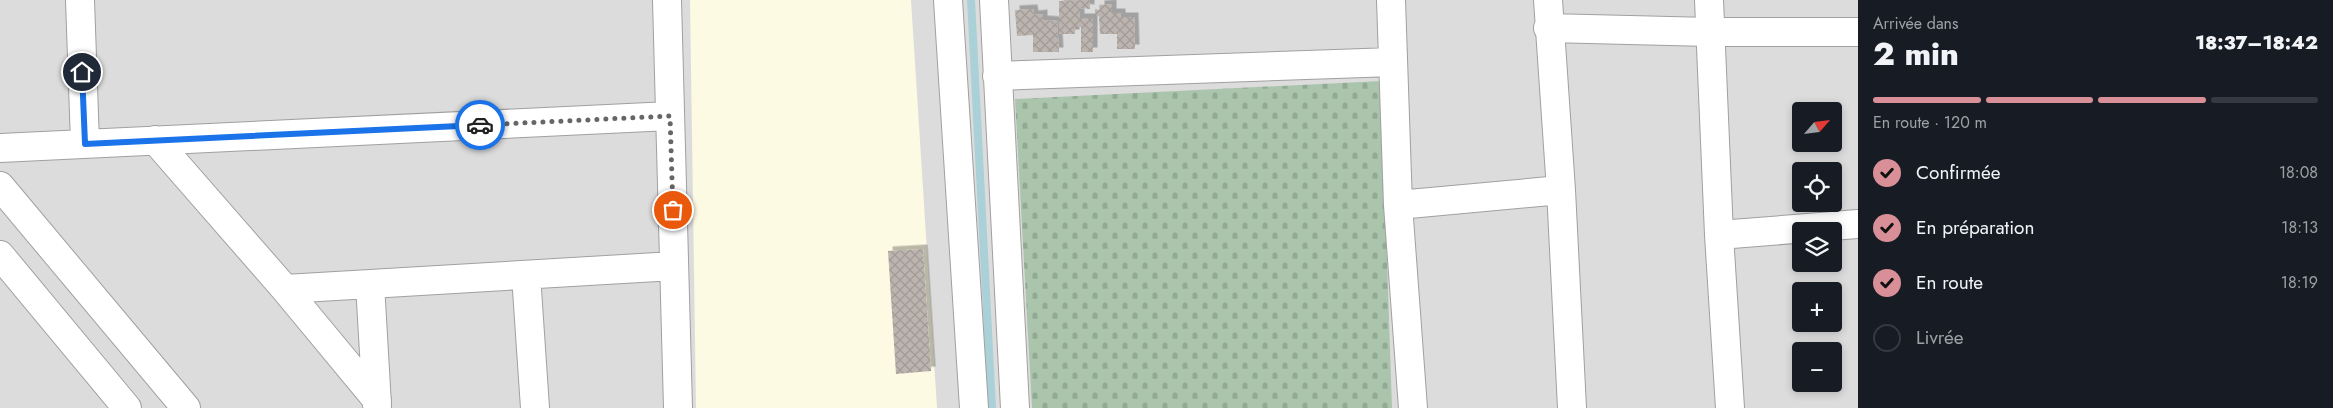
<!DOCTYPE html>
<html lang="fr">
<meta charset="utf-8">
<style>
body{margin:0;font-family:Jost,sans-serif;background:#242831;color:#f1f3f6;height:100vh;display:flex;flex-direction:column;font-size:19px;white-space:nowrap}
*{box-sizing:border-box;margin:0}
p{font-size:16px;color:#9ea1a6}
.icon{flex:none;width:28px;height:28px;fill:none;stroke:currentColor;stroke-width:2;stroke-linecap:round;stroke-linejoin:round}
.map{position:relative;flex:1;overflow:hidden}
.sheet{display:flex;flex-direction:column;background:#171b24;width:475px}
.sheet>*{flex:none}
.needle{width:32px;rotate:62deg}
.tools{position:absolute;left:1792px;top:102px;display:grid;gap:10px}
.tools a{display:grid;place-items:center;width:50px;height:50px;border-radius:5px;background:#171b24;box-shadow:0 2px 8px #0003;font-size:25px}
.pin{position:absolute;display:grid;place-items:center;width:42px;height:42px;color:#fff;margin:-21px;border:2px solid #fff;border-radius:50%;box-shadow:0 1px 5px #0007}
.courier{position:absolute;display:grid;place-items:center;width:50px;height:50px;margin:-25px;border:4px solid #1a73e8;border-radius:50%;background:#fff;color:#222;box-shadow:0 1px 6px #0007}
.head em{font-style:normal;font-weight:800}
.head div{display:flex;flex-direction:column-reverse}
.head{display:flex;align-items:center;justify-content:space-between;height:85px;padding:0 15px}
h1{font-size:32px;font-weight:800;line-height:38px}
.bar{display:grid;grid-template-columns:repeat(4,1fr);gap:8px 5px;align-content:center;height:60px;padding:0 15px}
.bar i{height:6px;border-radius:4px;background:#363941}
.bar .current{background:#d88f97}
.bar p{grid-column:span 4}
ol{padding:0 15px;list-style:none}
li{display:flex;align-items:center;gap:15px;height:55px}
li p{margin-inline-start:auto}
li .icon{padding:5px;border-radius:50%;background:#d88f97;color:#111;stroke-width:4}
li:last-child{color:#9ea1a6}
li i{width:28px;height:28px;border:2px solid #363941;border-radius:50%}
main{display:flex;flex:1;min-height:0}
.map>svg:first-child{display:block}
.residential{fill:#dddcdc;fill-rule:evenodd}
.education{fill:#fcfae2}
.cemetery{fill:url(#cemetery-stones)}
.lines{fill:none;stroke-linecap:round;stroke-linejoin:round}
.stream{stroke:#abd1d8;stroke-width:8}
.building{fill:url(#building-cross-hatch);filter:url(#shadow)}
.minor-casing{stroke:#a0a0a0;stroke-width:30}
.minor{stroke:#fff;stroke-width:28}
.done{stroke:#686665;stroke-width:5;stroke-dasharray:0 9}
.route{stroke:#1a73e8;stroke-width:6}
</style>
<main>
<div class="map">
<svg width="1858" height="408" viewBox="0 0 1858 408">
<defs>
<pattern id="cemetery-stones" width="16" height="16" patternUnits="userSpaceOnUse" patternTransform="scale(1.25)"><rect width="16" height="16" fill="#aac5ac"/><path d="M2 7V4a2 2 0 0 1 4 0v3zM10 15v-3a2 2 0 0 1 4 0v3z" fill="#92a994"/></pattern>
<pattern id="building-cross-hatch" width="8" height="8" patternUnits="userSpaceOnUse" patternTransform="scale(1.25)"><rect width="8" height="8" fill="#bcb4af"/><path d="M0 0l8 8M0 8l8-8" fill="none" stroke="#a19a96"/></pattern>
<filter id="shadow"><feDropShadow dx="4.5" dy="-4.5" stdDeviation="0" flood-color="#0004"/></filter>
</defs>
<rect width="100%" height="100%" fill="#efebe6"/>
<path class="residential" d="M0,0h1858v408h-1858zM1801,111h33v33h-33zM1801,171h33v33h-33zM1801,231h33v33h-33zM1801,291h33v33h-33zM1801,351h33v33h-33z"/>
<path class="education" d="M690,0h221l26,408h-241z"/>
<path class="cemetery" d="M1381,81l11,327h-360l-17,-309z"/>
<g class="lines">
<path class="stream" d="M971,0l21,408"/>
</g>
<path class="building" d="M1090,0v9l-10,-1v10h13v34h-12v-25h-6v7h-16v-33z
M1112,4v9h9v4h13l1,32h-18v-15h-17l-1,-18h-4v-7l5,1v-5z
M1033,9l1,6 9,-1v6l14,1 2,31h-26v-17l-16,1 -2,-26z
M923,249l8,122 -35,3 -8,-123z"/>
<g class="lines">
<defs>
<path id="minor" d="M80,0l5,143
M667,0l11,408
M948,0l26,408
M994,0l21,408
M1391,0l7,205 15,203
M1548,0l13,190 11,218
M1709,0l10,235 11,173
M1548,28l162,4h148
M997,76l396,-14
M155,140l130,149 92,111
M0,148l670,-32
M0,186l186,222
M1398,205l163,-15
M1719,235l139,-11
M0,255l127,153
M526,275l9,133
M370,284l7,121
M285,289l389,-23"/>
</defs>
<use href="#minor" class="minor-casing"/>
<use href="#minor" class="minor"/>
</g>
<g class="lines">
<path class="done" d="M480,125l190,-9 3,94"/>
<path class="route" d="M82,72l3,72 395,-19"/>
</g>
</svg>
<div class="tools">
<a><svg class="needle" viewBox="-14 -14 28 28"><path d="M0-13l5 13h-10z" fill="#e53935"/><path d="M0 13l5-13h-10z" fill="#9ea1a6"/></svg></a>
<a><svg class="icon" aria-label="locate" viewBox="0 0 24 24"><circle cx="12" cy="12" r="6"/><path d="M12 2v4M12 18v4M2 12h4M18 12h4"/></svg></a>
<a><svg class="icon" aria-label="layers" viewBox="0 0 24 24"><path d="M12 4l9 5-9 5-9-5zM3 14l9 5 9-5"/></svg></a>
<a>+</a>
<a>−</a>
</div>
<div class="pin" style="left:673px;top:210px;background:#ea580c"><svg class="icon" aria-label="bag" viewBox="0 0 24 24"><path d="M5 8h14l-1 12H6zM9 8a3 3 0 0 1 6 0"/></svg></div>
<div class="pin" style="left:82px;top:72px;background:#1f2937"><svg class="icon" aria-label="home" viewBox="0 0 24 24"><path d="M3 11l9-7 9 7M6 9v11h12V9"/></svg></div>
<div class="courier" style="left:480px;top:125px"><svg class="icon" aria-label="car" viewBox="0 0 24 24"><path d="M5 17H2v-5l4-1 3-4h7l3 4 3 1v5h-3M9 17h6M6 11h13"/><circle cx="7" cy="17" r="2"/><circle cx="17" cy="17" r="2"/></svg></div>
</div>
<section class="sheet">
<div class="head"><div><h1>2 min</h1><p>Arrivée dans</p></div><em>18:37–18:42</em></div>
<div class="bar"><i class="current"></i><i class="current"></i><i class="current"></i><i></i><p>En route · 120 m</p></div>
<ol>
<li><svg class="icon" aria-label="check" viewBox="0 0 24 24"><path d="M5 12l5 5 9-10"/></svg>Confirmée<p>18:08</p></li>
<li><svg class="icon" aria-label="check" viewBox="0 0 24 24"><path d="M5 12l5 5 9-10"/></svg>En préparation<p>18:13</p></li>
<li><svg class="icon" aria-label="check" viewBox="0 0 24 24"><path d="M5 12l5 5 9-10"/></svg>En route<p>18:19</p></li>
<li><i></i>Livrée</li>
</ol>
</section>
</main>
